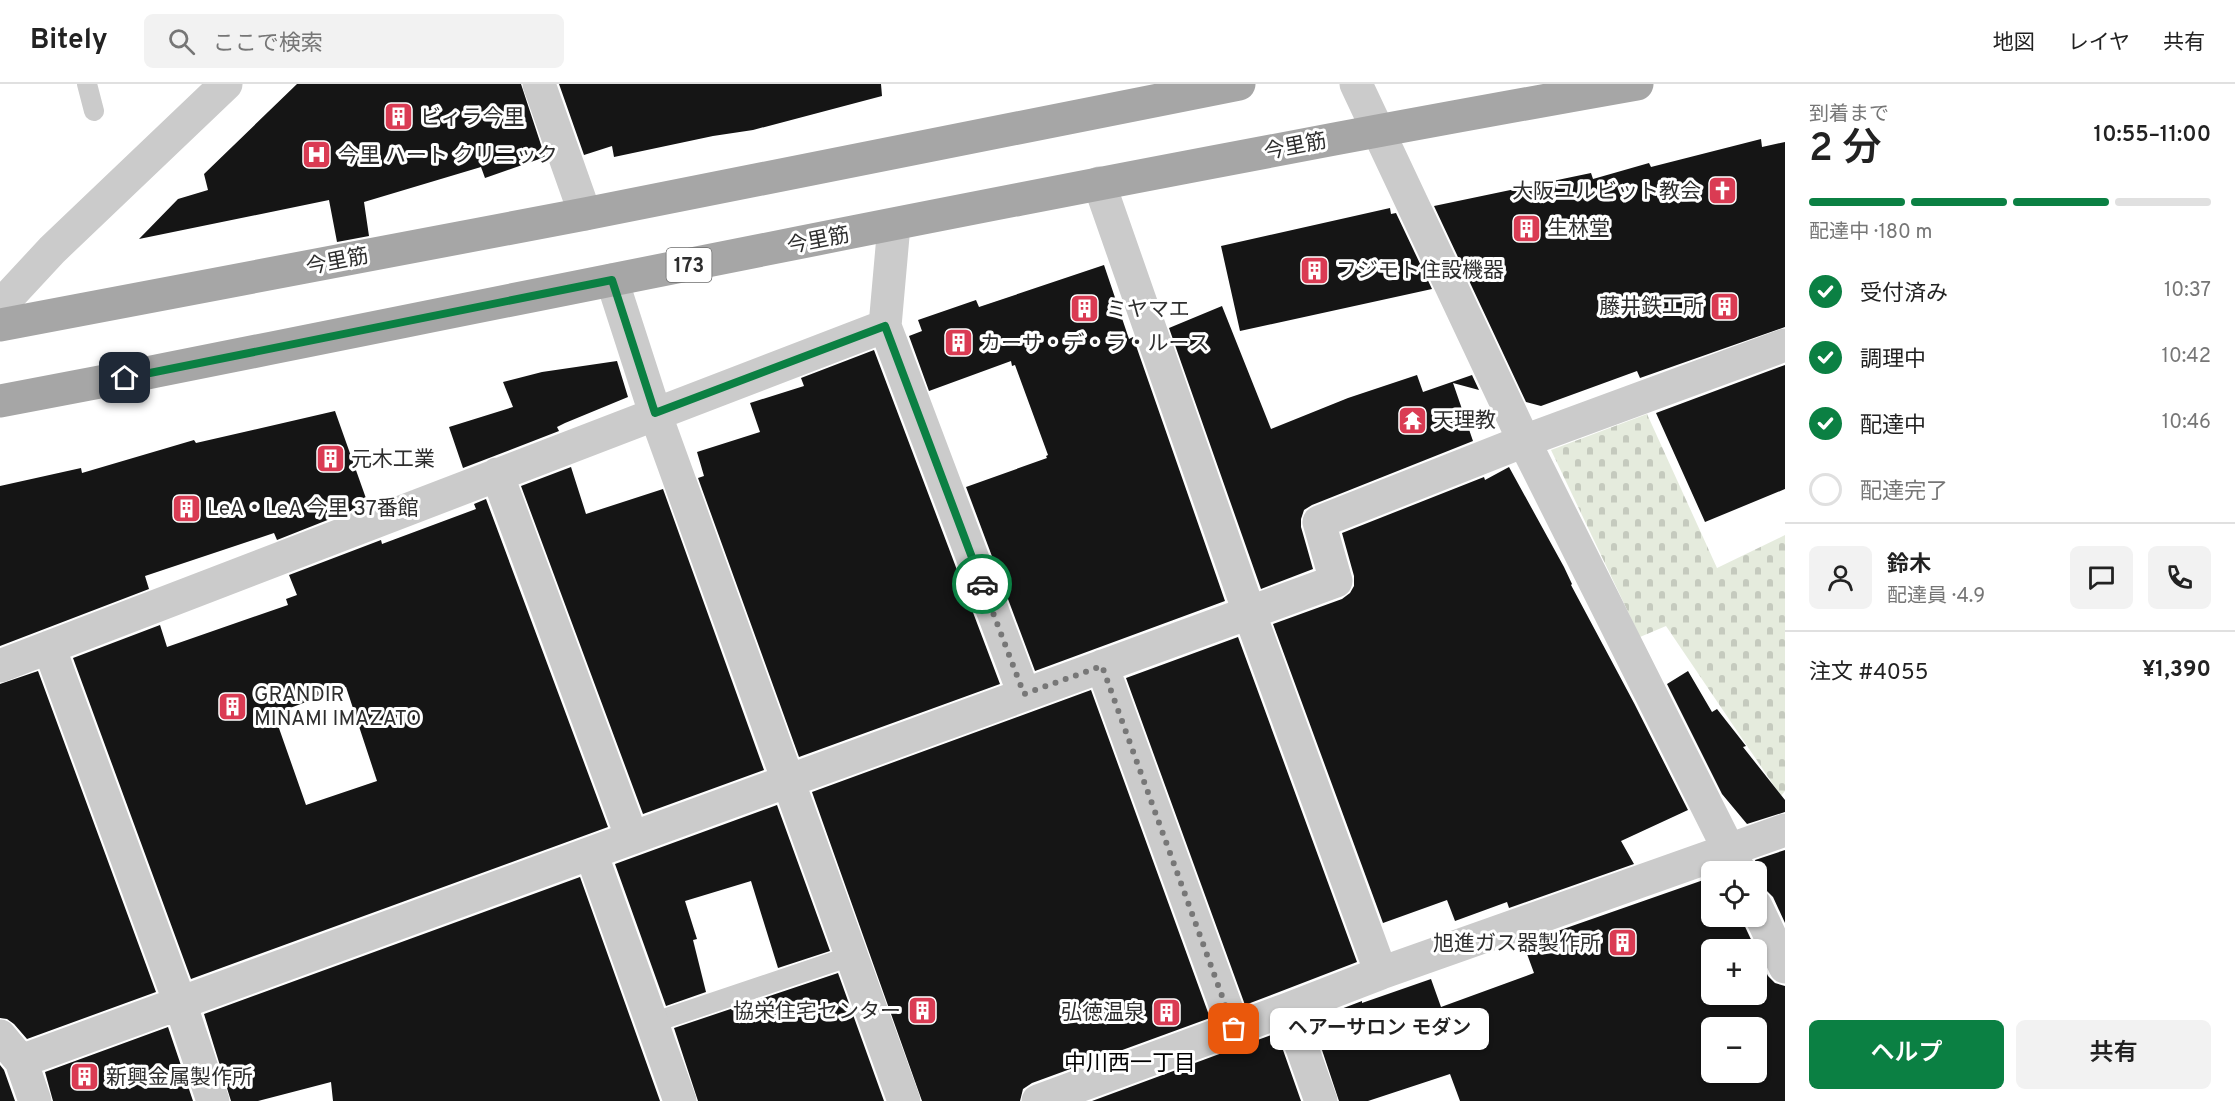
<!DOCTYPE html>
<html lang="ja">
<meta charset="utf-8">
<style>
body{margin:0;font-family:Overpass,"Noto Sans JP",sans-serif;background:#f2f2f2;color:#222;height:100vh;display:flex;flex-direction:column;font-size:22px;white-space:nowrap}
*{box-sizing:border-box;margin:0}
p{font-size:20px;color:#767676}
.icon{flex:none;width:33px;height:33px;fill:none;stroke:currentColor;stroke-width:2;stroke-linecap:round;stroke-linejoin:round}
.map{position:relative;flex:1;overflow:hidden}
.details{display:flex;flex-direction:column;background:#fff;width:450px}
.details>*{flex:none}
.controls{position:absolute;left:1701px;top:777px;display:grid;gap:12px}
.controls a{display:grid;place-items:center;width:66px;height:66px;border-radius:9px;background:#fff;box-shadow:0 2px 4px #0004;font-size:30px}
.pin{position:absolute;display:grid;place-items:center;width:51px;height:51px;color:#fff;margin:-26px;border-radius:12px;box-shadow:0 3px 9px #0006}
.courier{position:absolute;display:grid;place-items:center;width:60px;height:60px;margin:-30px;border:4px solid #0b8043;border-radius:50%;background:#fff;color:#222;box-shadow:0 2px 8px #0007}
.bubble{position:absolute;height:42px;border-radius:9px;background:#fff;box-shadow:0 2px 4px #0004;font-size:20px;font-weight:600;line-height:42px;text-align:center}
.head em{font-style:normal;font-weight:600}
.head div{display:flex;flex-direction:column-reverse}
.head{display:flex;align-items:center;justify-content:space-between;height:102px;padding:0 24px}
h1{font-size:39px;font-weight:600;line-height:45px}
.bar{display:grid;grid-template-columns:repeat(4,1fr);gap:9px 6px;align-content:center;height:72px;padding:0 24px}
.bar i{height:8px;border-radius:4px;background:#e0e0e0}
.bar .active{background:#0b8043}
.bar p{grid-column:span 4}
.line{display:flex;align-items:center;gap:15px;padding:0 24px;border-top:2px solid #e0e0e0}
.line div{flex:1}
.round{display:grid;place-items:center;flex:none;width:63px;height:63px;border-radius:9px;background:#f2f2f2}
ol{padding:0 24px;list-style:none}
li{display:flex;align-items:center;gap:18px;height:66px}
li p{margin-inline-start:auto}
li .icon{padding:6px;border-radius:50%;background:#0b8043;color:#fff;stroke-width:4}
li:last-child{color:#767676}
li i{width:33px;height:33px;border:3px solid #e0e0e0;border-radius:50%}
.cta{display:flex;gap:12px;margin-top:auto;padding:12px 24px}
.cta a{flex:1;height:69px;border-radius:9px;background:#0b8043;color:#fff;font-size:24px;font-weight:600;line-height:69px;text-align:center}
.cta a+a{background:#f2f2f2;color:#222}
header{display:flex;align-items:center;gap:36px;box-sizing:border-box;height:84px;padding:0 30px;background:#fff;border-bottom:2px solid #e0e0e0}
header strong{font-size:28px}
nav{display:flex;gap:33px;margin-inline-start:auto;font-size:21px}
.search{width:420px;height:54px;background:#f2f2f2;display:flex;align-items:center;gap:15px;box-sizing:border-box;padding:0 21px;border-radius:9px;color:#767676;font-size:22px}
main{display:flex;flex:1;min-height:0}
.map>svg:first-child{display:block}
.cemetery{fill:url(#cemetery-stones)}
.building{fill:#151515;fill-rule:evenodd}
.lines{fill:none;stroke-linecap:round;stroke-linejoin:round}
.service{stroke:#cbcbcb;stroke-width:20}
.minor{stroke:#cbcbcb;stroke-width:33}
.tertiary{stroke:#cbcbcb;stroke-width:33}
.primary{stroke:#a6a6a6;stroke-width:33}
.done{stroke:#777;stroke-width:6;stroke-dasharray:0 10.8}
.route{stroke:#0b8043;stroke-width:8}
.labels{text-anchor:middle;stroke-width:6;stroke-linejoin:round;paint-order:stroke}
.shield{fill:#fff;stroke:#6d6d6d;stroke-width:1.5}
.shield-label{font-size:20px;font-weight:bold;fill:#2e2e2e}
.poi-label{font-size:21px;fill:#2e2e2e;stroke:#fff;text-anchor:start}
.street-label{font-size:21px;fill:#2e2e2e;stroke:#fff}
.neighbourhood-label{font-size:22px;fill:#000;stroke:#fff}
</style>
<header>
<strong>Bitely</strong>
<div class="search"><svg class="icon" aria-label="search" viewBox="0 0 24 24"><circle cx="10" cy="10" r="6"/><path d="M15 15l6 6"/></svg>ここで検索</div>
<nav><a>地図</a><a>レイヤ</a><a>共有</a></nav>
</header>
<main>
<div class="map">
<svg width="1785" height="1017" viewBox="0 0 1785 1017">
<defs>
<pattern id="cemetery-stones" width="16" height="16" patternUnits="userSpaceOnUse" patternTransform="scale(1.5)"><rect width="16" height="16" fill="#e5ebdd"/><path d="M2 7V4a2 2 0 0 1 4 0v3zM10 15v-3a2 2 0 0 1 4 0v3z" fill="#c5cabe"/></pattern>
</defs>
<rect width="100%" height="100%" fill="#fff"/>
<path class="cemetery" d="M1647,330l70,154 68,-33v256l-4,5 -115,-170 -26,11 -89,-187z"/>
<path class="building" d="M297,0h224l24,73 -60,21 -4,-11 -117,35 5,34 -32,6 -8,-42 -190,39 39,-40 30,-9 -4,-16z
M559,0h322l1,12 -129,34 -40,6 -99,21 -2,-11 -28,9z
M1761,55l1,8 23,-5v185l-145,51 -3,-7 -96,35 -15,-4 -92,-196 157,-33 2,6 56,-16 2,4z
M1390,124l1,6 5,-1 36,76 -192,42 -19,-85z
M1104,181l25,74 4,-2 92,264 -190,70 -69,-184 81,-29 -1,-2 2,-1 -33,-90 -3,1 -1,-5 -82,30 -20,-55 13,-5 -4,-11 58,-20 3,7z
M1222,222l49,123 77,-31 69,-23 6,17 49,-17 7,15 -26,-7 20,58 -161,64 -8,5 -3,9v8l12,42 -52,20 -92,-261z
M874,266l126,334 -201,73 -101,-279 6,-2 -7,-24 63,-20 -10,-29 54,-17 -3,-8z
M617,277l11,36 -63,26 -8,4 2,4 -96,37 -14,-41 64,-20 -10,-25 39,-10z
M1785,281v124l-80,33 -49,-109z
M335,327l33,93 -91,36 -3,-7 -129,43 4,13 -149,57v-160l81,-18 1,5 112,-33 2,3z
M571,383l15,47 77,-25 101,281 -121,44 -122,-328z
M1509,383l55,100 8,17 -1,1 63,118 54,107 -67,31 13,23 -125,44 -2,-6 -52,19 -8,-21 -64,23 -110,-299 69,-25 8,-6 4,-7v-10l-12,-43 142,-56 1,3z
M486,415l122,328 -417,152 -118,-321 87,-33 7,22 121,-42 -2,-6 11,-4 -8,-20 92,-35 1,4 94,-35 -2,-5zM346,603l31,94 -71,24 -32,-91z
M1238,553l119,325 -112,43 -119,-327z
M38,587l118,321 -129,47 -13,-15 -7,-5 -7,-1v-334z
M1688,587l24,41 5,-3 29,37 -3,1 42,53v12l-38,12 -25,-30 -55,-110z
M1091,606l119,328 -178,65 -9,6 -3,12h-98l-110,-309z
M777,721l53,146 -52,17 -27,-87 -66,20 12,38 -4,1 13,52 -40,14 -51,-142z
M1785,766v73l-12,-26 -7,-7 -10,-3 3,-14 -4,-13z
M580,793l80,224h-327l-2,-19 -73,19h-27l-27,-87z
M1712,793v39h28l16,34h-44v44h44v-43l12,25 7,7 10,3v115h-325l-10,-27 -82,27h-29l-27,-81 50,-19v2l69,-24 10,28 93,-34 -11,-30zM1712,944h44v44h-44z
M838,889l46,128h-186l-24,-73z
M168,943l25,74h-140l-8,-29z
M1277,949l24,68h-209l149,-55z
M0,981l4,5 11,31h-15z"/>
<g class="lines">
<path class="service" d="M87,0l7,27
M652,939l199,-67"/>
<path class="minor" d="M539,0l46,130
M1356,0l168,357 216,431
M1099,99l150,429 132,361
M894,141l-9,101 139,368
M612,196l43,133 249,688
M497,390l135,364
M49,563l131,356 33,98
M0,582l885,-340
M1102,582l132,363
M591,769l89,248
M1756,822l29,61
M1288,925l33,92
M0,952l21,25 14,40
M21,977l1315,-480 -17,-59 205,-81 261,-96
M1038,1017l250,-92 93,-36 404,-143"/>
<path class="tertiary" d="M0,222l52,-56 174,-166"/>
<path class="primary" d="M0,241l585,-111 654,-130
M0,317l147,-28c496,-99 992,-201 1490,-289"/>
</g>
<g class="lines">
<path class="done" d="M982,500l42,110 78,-28 132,363"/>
<path class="route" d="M125,294l487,-98 43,133 230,-87 97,258"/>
</g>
<defs>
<symbol id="building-square" viewBox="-11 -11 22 22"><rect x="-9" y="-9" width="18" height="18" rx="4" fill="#da3b53" stroke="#fff"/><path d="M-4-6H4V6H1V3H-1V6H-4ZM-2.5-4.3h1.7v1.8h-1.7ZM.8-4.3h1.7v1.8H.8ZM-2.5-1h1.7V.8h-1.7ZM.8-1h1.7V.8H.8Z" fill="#fff"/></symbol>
<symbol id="hospital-square" viewBox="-11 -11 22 22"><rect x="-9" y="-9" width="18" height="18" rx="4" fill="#da3b53" stroke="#fff"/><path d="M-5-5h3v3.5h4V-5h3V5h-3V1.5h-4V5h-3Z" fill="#fff"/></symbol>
<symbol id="church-square" viewBox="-11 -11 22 22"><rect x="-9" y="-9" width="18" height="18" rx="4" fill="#da3b53" stroke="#fff"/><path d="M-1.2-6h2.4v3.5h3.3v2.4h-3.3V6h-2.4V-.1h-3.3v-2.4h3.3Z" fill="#fff"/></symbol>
<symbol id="temple-square" viewBox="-11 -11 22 22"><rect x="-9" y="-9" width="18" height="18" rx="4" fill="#da3b53" stroke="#fff"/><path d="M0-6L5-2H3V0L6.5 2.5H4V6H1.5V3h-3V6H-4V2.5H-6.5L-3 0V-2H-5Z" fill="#fff"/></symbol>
</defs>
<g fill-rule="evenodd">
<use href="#building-square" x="382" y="16" width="33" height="33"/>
<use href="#hospital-square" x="300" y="54" width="33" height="33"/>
<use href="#church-square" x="1706" y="90" width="33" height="33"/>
<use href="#building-square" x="1510" y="128" width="33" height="33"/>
<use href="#building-square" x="1298" y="170" width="33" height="33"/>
<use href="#building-square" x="1708" y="206" width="33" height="33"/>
<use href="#building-square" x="1068" y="208" width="33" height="33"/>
<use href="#building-square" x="942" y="242" width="33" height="33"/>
<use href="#temple-square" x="1396" y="320" width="33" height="33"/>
<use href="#building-square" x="314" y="358" width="33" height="33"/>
<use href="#building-square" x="170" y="408" width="33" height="33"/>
<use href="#building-square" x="216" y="606" width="33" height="33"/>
<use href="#building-square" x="1606" y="842" width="33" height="33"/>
<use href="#building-square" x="906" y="910" width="33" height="33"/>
<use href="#building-square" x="1150" y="912" width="33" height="33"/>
<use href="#building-square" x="68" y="976" width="33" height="33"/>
</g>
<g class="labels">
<rect class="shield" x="666.5" y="164" width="45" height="34" rx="4.5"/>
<g class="shield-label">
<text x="689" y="188">173</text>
</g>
<g class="poi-label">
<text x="420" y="40">ビィラ今里</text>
<text x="338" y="78">今里 ハート クリニック</text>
<text x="1701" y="114" text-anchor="end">大阪ユルビット教会</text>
<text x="1547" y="151">生林堂</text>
<text x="1336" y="193">フジモト住設機器</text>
<text x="1704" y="229" text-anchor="end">藤井鉄工所</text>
<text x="1106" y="232">ミヤマエ</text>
<text x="980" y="266">カーサ・デ・ラ・ルース</text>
<text x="1433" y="343">天理教</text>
<text x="351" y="382">元木工業</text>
<text x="207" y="431">LeA・LeA 今里 37番館</text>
<text x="254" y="617">GRANDIR<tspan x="254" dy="24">MINAMI IMAZATO</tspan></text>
<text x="1601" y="866" text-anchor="end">旭進ガス器製作所</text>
<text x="901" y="934" text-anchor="end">協栄住宅センター</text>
<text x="1145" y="935" text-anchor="end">弘徳温泉</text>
<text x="106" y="1000">新興金属製作所</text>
</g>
<g class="street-label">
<text transform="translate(1295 62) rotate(-11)" y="7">今里筋</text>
<text transform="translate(818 156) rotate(-11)" y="7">今里筋</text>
<text transform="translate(337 177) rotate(-11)" y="7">今里筋</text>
</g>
<g class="neighbourhood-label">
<text x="1130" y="986">中川西一丁目</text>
</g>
</g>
</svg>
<div class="controls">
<a><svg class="icon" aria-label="locate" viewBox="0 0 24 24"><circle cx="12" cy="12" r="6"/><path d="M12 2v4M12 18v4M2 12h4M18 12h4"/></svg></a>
<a>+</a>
<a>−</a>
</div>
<div class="pin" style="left:1234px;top:945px;background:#ea580c"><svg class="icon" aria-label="bag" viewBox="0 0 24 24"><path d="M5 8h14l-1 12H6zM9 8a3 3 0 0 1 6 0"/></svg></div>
<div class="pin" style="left:125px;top:294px;background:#1f2937"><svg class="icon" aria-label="home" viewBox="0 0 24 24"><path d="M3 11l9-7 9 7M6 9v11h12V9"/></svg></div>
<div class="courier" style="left:982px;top:500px"><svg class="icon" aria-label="car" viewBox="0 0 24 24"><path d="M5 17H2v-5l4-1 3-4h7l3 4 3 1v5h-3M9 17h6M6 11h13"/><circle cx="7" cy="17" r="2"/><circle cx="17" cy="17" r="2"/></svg></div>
<div class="bubble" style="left:1270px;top:924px;width:219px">ヘアーサロン モダン</div>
</div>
<section class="details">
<div class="head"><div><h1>2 分</h1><p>到着まで</p></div><em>10:55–11:00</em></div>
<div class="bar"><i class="active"></i><i class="active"></i><i class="active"></i><i></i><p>配達中 · 180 m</p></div>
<ol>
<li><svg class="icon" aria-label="check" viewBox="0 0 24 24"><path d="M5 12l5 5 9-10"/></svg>受付済み<p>10:37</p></li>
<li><svg class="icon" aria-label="check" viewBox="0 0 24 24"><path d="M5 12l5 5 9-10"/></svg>調理中<p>10:42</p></li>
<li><svg class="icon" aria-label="check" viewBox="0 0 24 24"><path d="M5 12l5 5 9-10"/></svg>配達中<p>10:46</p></li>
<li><i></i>配達完了</li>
</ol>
<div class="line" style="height:108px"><a class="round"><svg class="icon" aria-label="person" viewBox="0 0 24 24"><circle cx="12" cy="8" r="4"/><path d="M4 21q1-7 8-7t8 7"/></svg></a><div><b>鈴木</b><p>配達員 · 4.9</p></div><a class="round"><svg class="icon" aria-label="chat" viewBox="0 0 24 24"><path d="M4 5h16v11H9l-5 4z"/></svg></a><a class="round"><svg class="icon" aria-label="phone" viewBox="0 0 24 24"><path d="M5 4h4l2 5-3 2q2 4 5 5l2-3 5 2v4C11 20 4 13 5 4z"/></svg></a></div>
<div class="line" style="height:78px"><div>注文 #4055</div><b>¥1,390</b></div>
<div class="cta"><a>ヘルプ</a><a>共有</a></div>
</section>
</main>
